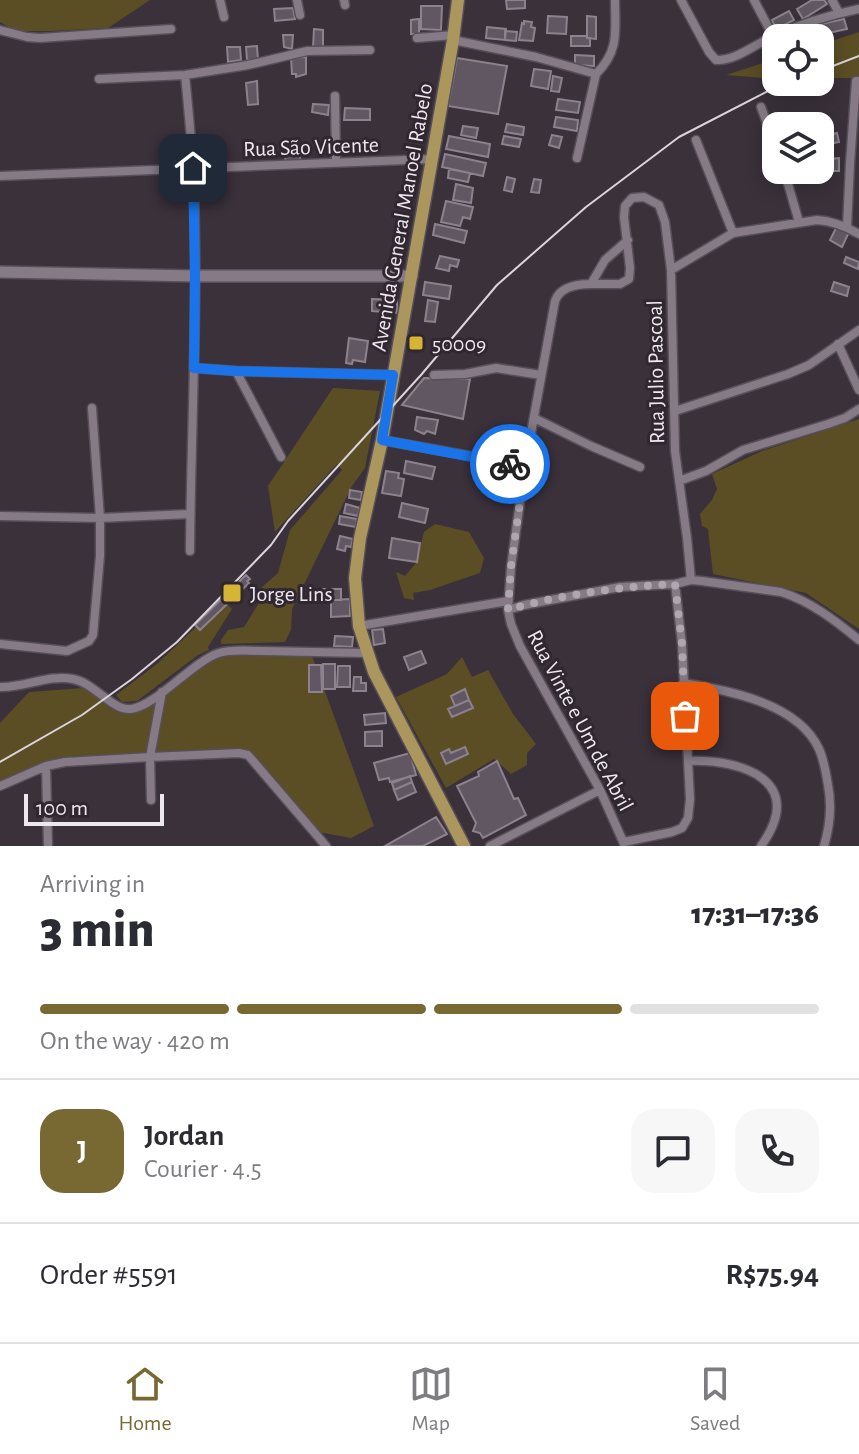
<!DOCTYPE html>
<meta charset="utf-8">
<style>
body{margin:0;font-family:"Alegreya Sans",sans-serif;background:#f7f7f7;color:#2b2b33;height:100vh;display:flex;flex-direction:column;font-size:30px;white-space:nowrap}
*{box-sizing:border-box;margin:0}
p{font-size:26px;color:#7c7c81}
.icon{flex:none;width:44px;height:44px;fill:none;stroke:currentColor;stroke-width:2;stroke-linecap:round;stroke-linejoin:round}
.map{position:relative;height:846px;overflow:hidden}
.side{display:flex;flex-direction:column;background:#fff;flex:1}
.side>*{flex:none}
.fabs{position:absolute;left:762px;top:24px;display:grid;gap:16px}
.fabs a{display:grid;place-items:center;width:72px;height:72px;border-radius:16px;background:#fff;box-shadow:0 4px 20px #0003;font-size:40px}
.scale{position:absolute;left:24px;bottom:20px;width:140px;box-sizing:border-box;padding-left:8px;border:4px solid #ede7ee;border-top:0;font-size:22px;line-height:28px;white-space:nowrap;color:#ede7ee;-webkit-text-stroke:6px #302731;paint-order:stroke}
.pin{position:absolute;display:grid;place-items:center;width:68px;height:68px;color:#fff;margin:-34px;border-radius:16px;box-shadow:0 4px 12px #0006}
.courier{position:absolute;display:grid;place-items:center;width:80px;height:80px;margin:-40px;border:6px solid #1a73e8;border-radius:50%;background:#fff;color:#222;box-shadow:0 2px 10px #0007}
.head em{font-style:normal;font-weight:800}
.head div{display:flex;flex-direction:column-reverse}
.head{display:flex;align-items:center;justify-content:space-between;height:136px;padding:0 40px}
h1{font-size:52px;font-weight:800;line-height:60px}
.bar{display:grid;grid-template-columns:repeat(4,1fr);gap:12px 8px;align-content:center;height:96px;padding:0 40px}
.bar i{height:10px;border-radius:6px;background:#e1e1e2}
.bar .current{background:#786933}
.bar p{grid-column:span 4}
.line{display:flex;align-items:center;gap:20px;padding:0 40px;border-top:2px solid #e1e1e2}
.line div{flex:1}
.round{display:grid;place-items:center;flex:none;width:84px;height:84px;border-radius:24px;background:#f7f7f7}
.dock{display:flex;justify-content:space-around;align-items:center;height:112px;border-top:2px solid #e1e1e2;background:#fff;font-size:22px;color:#7c7c81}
.dock a{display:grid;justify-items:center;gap:4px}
.dock .current{color:#786933}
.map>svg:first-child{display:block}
.green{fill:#5b4e25}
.building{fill:#615762;stroke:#8c828d;stroke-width:2}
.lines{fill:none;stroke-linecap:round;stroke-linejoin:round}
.street-casing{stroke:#564f57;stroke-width:11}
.secondary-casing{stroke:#564f57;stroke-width:14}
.primary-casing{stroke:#564f57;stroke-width:15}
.street{stroke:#857a86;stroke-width:8}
.secondary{stroke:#857a86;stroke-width:11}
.primary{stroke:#ab965e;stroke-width:12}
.tram{stroke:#dad4db;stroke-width:2}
.done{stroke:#aea7af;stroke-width:8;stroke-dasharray:0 14.4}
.route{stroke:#1a73e8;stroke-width:10}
.poi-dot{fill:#d7b434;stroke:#302731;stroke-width:3}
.labels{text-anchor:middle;stroke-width:6;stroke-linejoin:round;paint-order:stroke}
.street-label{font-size:22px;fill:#ede7ee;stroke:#302731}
.poi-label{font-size:22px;fill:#ede7ee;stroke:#302731;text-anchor:start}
</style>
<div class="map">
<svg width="859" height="846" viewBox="0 0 859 846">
<rect width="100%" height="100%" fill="#3a313b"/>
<path class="green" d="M0,0h150l-42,28 -58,3h-34l-16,-9z
M859,32v46h-39v-33z
M776,59v20l-50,-4z
M333,388l47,3 -15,77 -13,18 -60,123 -1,21 -6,12 -64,2v-4l7,-10 16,-3 18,-29 -2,-9 18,-16 12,-43 52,-60 -5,-6 -62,68 -7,-46z
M859,419v210l-53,-36 -93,-19 -5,-45 -6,-3 -2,-12 12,-14 5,-11 -5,-15 50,-23z
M435,524l34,8 15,26 -4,15 -50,17 -17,3 1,7 -10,-2 -8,-26 9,4 11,-13 8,-31z
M227,604l5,5 -24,38 1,3 -11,5 -61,46 -15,1 -6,-7 41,-31 40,-38 4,4z
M311,653l63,173 -23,12 -38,-7 -65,-76 -194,9 -54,26v-67l29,-31 55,-4 34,19 30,-5 64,-46z
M462,657l10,20 16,-7 25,44 23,30 -9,9v12l-16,9 -17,-15 -48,29 -50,-91 51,-23z"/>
<path class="building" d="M506,0h19v8l-18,1z
M812,0h12l3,4 -24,15 -6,-10z
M421,6h21l-1,24 -20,-1z
M293,8l2,11 -20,2 -1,-12z
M789,11l5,9 -18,9 -4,-9z
M548,16l19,1 -1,17 -19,-1z
M587,16l9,1v22l-9,-1z
M419,19v15h-8v-14z
M844,19l3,10 -33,7 -2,-10z
M524,21l8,1 -1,5 4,1 -2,13 -14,-1 3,-17 2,1z
M487,27l19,2 -1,11 -19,-2z
M314,29l9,1v18l-10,-1z
M505,31l12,1 -1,9 -11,-1z
M283,35h10l-1,14 -8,-2z
M571,36h16v2h3v8h-19z
M257,46l1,14h-11l-1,-13z
M227,47h13l1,13 -13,2z
M575,55l19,1v10l-19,-1z
M306,57v17l-10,3v-3h-4l-1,-16z
M457,58l50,8 -9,48 -50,-8z
M534,69l17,2 -3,18 -17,-3z
M553,76l9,2 -3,14 -8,-1z
M257,81l1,23 -10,1 -2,-22z
M558,99l22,3 -2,11 -22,-3z
M313,104l16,1 -1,10 -16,-3z
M345,108l25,1v11h-26z
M556,117l22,3 -1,11 -23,-4z
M507,124l17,3 -1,8 -18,-3z
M463,126l15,2 -2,10 -15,-3z
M837,133l2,9 -14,3 -1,-9z
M552,135l10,2 -3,11 -10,-3z
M449,136l41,8 -2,13 -42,-8z
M504,136l17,3 -2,8 -17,-3z
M300,146v16h-15l1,-14z
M445,154l41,9 -3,13 -41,-9z
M839,158v13h-9v-12z
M449,169l21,4 -2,9 -20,-4z
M507,177l8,2 -3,13 -8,-2z
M534,179l7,1 -2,13 -8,-1z
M456,184l17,4 -2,15 -18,-3z
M446,201l27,6 -3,12 -7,-2 -3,9 -19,-4z
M435,224l32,7 -3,12 -31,-8z
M837,226l12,6 -7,15 -12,-7z
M440,256l19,4 -2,7 -7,-2 -1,6 -13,-3z
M846,257l13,5 -1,7 -14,-6z
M425,282l26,4 -2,13 -26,-4z
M834,282l15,5 -2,9 -16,-5z
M372,299l25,1v13l-25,-2z
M428,300l10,2 -3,20 -10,-1z
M349,338l19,3 -3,21 -12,-2 -1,4 -6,-1z
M424,378l46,1 -7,40 -61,-14z
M417,417l21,3 -3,14 -8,-3 -3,3 -9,-4z
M406,461l29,6 -3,12 -28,-6z
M386,471l13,2 -1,5 6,1 -3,17 -19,-3z
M350,490l12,2 -1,8 -12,-2z
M402,503l26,6 -3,14 -26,-6z
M346,504l14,4 -2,8 -14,-3z
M340,516l17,3 -1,8 -17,-3z
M340,536l13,3 -2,8 -5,-1 -1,5 -8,-2z
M392,538l28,5 -3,19 -28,-4z
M246,575l4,4 -3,2 2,2 -49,47 -5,-5z
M323,589h18v11h-18z
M350,599v17l-19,1v-17z
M383,629l2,14 -11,2 -2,-15z
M335,636l18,1 -1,10 -18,-1z
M421,651l5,12 -17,7 -5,-13z
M323,664h12v25h-12z
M309,665h12l1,27h-13z
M338,666h12v21h-13z
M354,677h7v6h5v8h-13z
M465,689l4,11 -14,6 -4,-10z
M469,700l4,8 -21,9 -4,-8z
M385,713l1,10 -21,2 -1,-10z
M382,731v15h-17v-14z
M465,747l3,7 -22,10 -5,-11 8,-4 2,4z
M410,753l6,22 -26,7 -1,-4 -10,2 -5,-17z
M497,761l17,38 4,-1 8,17 -43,23 -3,-5 -7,-2 3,-8 -19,-37 22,-10 -1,-4z
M410,776l2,6 -18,8 -2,-7z
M412,782l4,10 -18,8 -4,-10z
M436,817l11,17 -24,12h-38z"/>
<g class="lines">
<defs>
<path id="street" d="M220,0l4,17
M297,0l3,15
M344,0l1,5
M681,0l28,52 7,8c20,1 39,-16 58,-24 27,-12 56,-21 85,-27
M754,0l19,36
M832,0l7,13
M0,30l27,7 13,1 131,-9
M417,38l37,-3
M453,40l83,17 60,17
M596,74c24,-24 19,-43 19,-74
M185,75c3,30 6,61 8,91 6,128 -2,257 -3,385
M99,79l86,-4 63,-10 59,-14 63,-1
M335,96l1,66
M761,107l15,41
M696,140l37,93
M577,158l19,-84
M784,170l15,52
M0,176l432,-17
M847,227l3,-64 6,-82h3
M628,240l-23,20 -14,24h29l9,-5 1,-11 -6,-51 1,-11 7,-8 12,-1 15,8 6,17 6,48 4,181 12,87 4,42
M671,270l62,-37 84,-13c16,1 28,6 42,14
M591,284c-14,0 -31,3 -36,17l-30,165 -14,101 -3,43 3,14 9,22 80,144 25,56
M838,344l21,46
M194,368l42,3 157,4
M236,371l45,86
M434,375l31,-1 31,-6 45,7
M675,411l113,-37 21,-9 50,-35
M534,418l57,28 49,21
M382,440l143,26
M679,481l27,-10 37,-21 85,-26 17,-6 14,-9
M0,516l100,2 90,-4
M508,610l16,-5 96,-18 55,-3 16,-4 11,1 79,11c29,9 55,29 78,48
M359,626l149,-25
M0,644l67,7 22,-10 4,-6 7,-79v-38l-8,-110
M683,683c44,7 115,20 136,66 5,11 7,24 9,36 4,21 2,41 -4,61
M0,687c25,1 48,-13 73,-8 22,4 39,32 58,30 25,-3 61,-47 88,-56 13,-4 29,-2 43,-2 35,1 69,1 104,2
M162,692l-12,65 89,-4 9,2 78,91
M688,761c56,-2 119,21 73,85
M46,766l2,80
M0,786l46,-20 19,-4 85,-5 1,43
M624,842l48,-10 10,-4 6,-10 2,-19 -2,-38 -6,-117 -7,-60
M490,846l110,-56"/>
<path id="secondary" d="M0,272l195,4h217"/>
<path id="primary" d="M458,0l-5,40 -21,119 -50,281 -22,98 -5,40 4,48 15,46 90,174"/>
</defs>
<use href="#street" class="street-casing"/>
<use href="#secondary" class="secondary-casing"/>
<use href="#primary" class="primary-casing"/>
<use href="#street" class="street"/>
<use href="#secondary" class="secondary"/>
<use href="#primary" class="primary"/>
<path class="tram" d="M820,71l39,-15
M0,762l82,-47 50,-36 45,-37 94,-97 17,-24 133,-146 76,-90 89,-78 93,-70 97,-50 14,-5"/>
</g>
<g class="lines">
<path class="done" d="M510,464l15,2 -14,101 -3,43c54,-16 111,-23 167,-26l7,60 3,72"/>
<path class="route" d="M193,168l2,108 -1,92 42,3 157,4 -11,65 128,24"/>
</g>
<g class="poi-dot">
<rect x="408" y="335" width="16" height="16" rx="4"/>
<rect x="222" y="583" width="20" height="20" rx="4"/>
</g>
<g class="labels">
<g class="street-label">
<text transform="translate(311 146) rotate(-2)" y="8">Rua São Vicente</text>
<text transform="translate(401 217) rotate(-80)" y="8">Avenida General Manoel Rabelo</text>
<text transform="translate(655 372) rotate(-91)" y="8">Rua Julio Pascoal</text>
<text transform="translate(581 720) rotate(62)" y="8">Rua Vinte e Um de Abril</text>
</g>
<g class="poi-label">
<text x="432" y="351">50009</text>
<text x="250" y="601">Jorge Lins</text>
</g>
</g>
</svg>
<div class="fabs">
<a><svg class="icon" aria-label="locate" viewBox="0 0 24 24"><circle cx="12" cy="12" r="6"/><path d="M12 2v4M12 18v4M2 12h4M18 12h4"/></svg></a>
<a><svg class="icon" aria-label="layers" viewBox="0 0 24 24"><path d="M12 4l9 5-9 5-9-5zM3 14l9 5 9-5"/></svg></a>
</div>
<div class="scale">100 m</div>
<div class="pin" style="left:685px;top:716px;background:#ea580c"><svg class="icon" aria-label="bag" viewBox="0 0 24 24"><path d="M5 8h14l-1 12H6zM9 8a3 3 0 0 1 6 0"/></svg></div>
<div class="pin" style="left:193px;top:168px;background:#1f2937"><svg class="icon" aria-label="home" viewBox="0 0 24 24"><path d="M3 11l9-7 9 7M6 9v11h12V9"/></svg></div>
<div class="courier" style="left:510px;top:464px"><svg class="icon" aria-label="bike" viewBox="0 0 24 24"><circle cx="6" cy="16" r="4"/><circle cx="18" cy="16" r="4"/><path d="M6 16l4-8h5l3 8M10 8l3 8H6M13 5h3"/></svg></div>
</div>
<section class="side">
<div class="head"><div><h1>3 min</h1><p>Arriving in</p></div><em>17:31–17:36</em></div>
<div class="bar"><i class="current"></i><i class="current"></i><i class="current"></i><i></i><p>On the way · 420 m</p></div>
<div class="line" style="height:144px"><b class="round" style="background:#786933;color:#fff">J</b><div><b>Jordan</b><p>Courier · 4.5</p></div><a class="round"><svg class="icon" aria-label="chat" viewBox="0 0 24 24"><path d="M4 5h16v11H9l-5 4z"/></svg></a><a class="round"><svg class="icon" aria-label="phone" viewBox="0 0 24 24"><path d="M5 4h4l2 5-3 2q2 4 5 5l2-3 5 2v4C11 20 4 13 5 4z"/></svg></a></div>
<div class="line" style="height:104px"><div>Order #5591</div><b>R$75.94</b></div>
</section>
<nav class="dock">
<a class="current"><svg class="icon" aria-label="home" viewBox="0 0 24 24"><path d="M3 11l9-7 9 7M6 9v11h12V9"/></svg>Home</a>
<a><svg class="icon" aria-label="map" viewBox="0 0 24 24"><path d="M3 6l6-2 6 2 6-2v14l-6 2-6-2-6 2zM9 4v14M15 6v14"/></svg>Map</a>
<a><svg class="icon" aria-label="saved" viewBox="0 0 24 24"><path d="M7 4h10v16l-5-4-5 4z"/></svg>Saved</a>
</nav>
